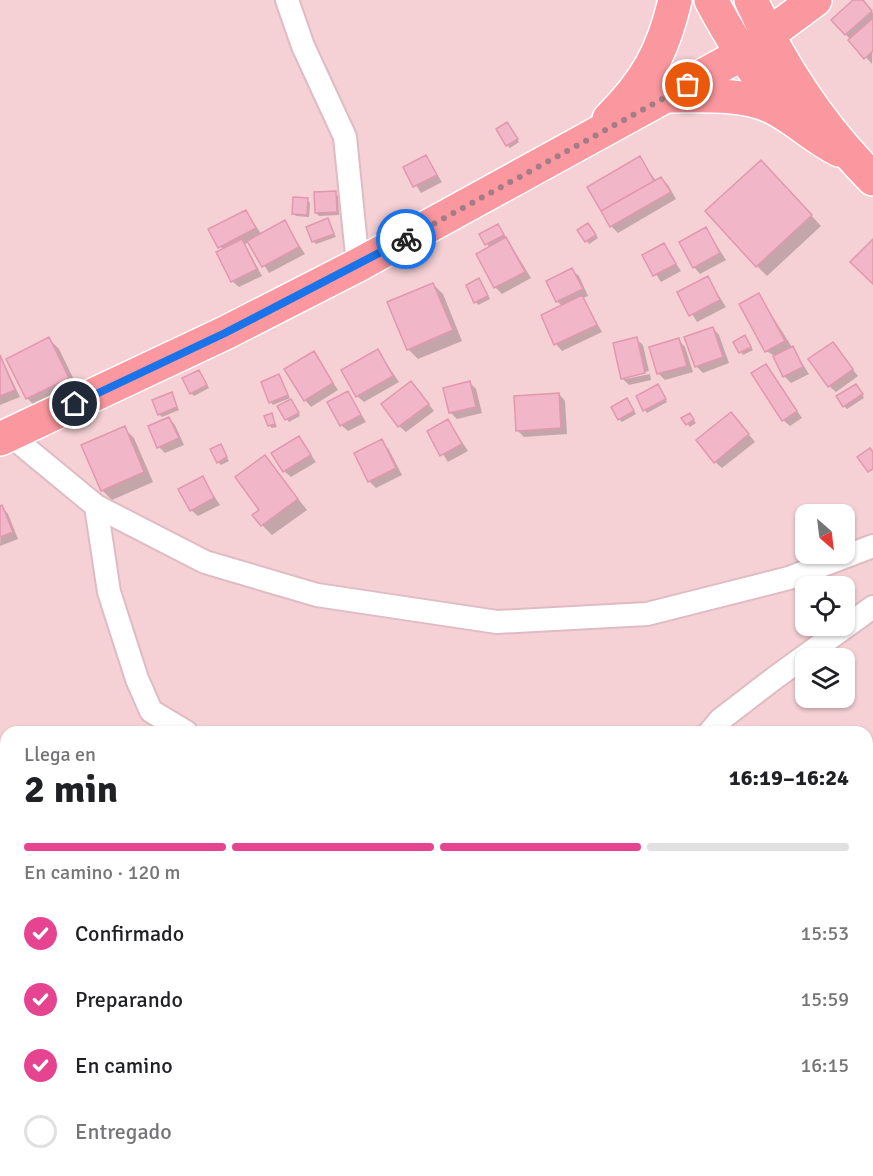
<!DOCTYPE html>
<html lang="es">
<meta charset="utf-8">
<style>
body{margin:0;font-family:Signika,sans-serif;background:#f2f2f2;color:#202124;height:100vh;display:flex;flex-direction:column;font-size:22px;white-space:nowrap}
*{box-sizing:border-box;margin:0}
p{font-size:20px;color:#757577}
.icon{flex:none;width:33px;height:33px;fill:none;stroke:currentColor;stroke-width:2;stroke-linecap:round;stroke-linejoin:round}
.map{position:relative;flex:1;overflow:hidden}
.panel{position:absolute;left:0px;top:726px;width:873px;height:450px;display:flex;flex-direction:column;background:#fff;border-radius:18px 18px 0 0;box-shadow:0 2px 4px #0004}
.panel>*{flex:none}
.needle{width:39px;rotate:152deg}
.controls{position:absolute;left:795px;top:504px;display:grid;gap:12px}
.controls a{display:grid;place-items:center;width:60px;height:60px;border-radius:12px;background:#fff;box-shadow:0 2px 4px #0004;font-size:30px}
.pin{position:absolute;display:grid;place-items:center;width:51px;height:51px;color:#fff;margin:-26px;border:3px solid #fff;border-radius:50%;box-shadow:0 2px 6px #0007}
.courier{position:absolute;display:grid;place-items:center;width:60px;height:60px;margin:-30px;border:4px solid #1a73e8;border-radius:50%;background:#fff;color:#222;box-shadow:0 2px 8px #0007}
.headline em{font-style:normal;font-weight:700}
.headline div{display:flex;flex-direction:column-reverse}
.headline{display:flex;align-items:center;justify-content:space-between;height:102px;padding:0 24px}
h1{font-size:39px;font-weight:700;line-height:45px}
.bar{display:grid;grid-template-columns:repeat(4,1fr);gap:9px 6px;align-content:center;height:72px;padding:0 24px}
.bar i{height:8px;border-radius:4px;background:#e0e0e0}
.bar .on{background:#e64491}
.bar p{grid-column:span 4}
ol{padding:0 24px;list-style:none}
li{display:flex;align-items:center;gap:18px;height:66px}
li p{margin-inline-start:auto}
li .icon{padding:6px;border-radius:50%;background:#e64491;color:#fff;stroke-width:4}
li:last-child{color:#757577}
li i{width:33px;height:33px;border:3px solid #e0e0e0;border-radius:50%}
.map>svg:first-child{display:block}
.residential{fill:#f5d0d5;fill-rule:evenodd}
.shadow{fill:#0003}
.building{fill:#f1b7c8;stroke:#e397af;stroke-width:1.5}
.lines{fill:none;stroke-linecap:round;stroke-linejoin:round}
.street-casing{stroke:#dfbbc4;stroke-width:26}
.primary-casing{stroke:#fff;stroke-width:36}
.street{stroke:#fff;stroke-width:22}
.primary{stroke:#fb979e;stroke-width:33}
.done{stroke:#a27c87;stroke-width:6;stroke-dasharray:0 10.8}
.route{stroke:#1a73e8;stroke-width:8}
</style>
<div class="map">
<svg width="873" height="1176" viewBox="0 0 873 1176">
<rect width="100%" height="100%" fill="#fcdfe1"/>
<path class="residential" d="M0,0h873v1176h-873zM806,514h38v40h-38zM806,586h38v40h-38zM806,658h38v40h-38zM6,732h861v438h-861z"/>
<path class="shadow" d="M856,0h5l12,13 -1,51 -39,-44z
M507,124l12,18 -9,6 -3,-3z
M426,157l16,25 -21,11 -16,-25z
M640,158l16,23 5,-3 7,7 8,14 -58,34 -7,-7z
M771,172l50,54 -54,50 -10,-10z
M335,193l3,3 1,19 -20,1 -3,-3z
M307,200l3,3 -1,14 -13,-1 -3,-3z
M246,212l16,23 22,-13 21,32 -36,19 -19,-31 -5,2 17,32 -23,11 -7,-6 -9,-31 -13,-20z
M327,220l9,17 -20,7 -3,-3z
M591,227l7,11 -9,6 -10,-14z
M501,229l30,49 -29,16 -7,-7 -5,-39 -9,-13z
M706,229l20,31 -26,14 -6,-7z
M664,245l17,26 -20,11 -17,-27z
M572,270l7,6 9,20 -5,2 19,34 -40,19 -6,-7 6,-38 -5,-5z
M707,277l19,30 -29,15 -18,-29z
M479,280l11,19 -12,6 -10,-19z
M433,284l10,10 19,47 -44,18 -10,-10z
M759,295l50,79 -18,9 -7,-7 -9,-20 -9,-5z
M713,328l6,7 10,28 -26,10 -7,-7z
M49,339l10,10 19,39 -41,20 -10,-10z
M636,339l7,6 6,26 -24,5v3l25,-5 1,6 -22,5 -7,-7z
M679,340l6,7 8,25 -28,8 -6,-6z
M747,340l6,10 -10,5 -8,-12z
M833,344l25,32 -22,16 -7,-6z
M378,351l21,31 -35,20 -7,-6z
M313,353l25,37 -27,17 -6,-7z
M0,355l20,42 -20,8z
M766,365l36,53 -12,8 -7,-6z
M199,371l10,17 -15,8 -3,-3z
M279,376l11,22 -17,7 -2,-3z
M469,382l7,7 6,24 -25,6 -7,-7z
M417,389l17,22 -28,21 -7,-6z
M660,389l7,13 -20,11 -2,-3z
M859,389l5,9 -17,11 -3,-3z
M348,393l18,29 -18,9 -7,-6z
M171,394l8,16 -17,7 -3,-3z
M559,394l6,7 2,33 -43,3 -7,-7z
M293,403l7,13 -11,6 -2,-3z
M629,403l7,11 -14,8 -3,-3z
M271,415l6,12 -5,1 -3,-3z
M169,418l6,7 9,20 -19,8 -6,-6z
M692,418l4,5 -6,4 -7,-8z
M737,420l18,22 -33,26 -7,-6z
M448,421l20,30 -20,11 -19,-30z
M124,428l10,10 19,44 -41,18 -10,-10z
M299,438l17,24 -25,15 -7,-6z
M381,441l7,7 14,27 -26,13 -6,-6 -14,-28z
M220,446l9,15 -8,4 -3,-3z
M265,457l42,53 -35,25 -10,-10z
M202,478l18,27 -22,11 -7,-6z
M2,507l6,7 10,25 -18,7z
M6,1110v33l-2,1 -4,-4v-28z
M189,1170h21l6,6h-33z
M302,1170h36l5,5 -46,1z
M555,1170h45l-7,6h-33z"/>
<path class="building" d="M853,0h10l9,11 -27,24 -14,-15z
M873,18v33l-9,8 -16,-19z
M507,122l11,17 -12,7 -10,-17z
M426,155l11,20 -24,12 -10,-20z
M640,156l14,25 -53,30 -14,-24z
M761,160l51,55 -56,52 -51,-56z
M661,177l10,15 -61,35 -9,-16z
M336,191l1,21 -22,1 -1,-21z
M293,197l15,1 -1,17 -15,-1z
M246,210l10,18 -38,20 -10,-19z
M328,218l6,16 -22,8 -6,-15z
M285,220l14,27 -37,20 -15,-26z
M588,223l8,12 -11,7 -8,-12z
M498,224l6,11 -19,10 -6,-11z
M706,227l14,26 -27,15 -14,-26z
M506,237l19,35 -31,16 -18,-34z
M242,239l15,30 -26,13 -15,-30z
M873,239v45l-23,-22z
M664,243l12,21 -23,12 -11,-21z
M572,268l11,21 -27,13 -10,-21z
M708,276l12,24 -31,16 -12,-24z
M479,278l9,18 -14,7 -8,-18z
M433,283l20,47 -46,20 -20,-48z
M759,293l26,48 -20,11 -26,-48z
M582,295l15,30 -43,20 -13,-30z
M713,327l10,30 -28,10 -11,-30z
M745,335l6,12 -12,6 -6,-11z
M49,337l20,41 -43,21 -20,-40z
M637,337l8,36 -24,6 -8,-36z
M679,338l8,28 -30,8 -8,-27z
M833,342l20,27 -25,18 -20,-28z
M793,346l10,21 -20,10 -10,-21z
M378,349l15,27 -37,21 -15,-27z
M314,351l19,32 -29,18 -20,-32z
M0,355l15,35 -15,6z
M766,364l31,47 -15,10 -31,-48z
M199,370l8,15 -17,9 -8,-16z
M279,374l9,21 -19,8 -8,-21z
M411,381l18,23 -31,23 -17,-23z
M470,381l6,26 -27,6 -6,-25z
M658,384l8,15 -23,12 -7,-15z
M856,384l7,10 -20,13 -7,-11z
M348,391l13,24 -21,11 -13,-24z
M172,392l5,15 -19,8 -6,-15z
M559,393l2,35 -45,3 -2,-35z
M627,398l7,13 -16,9 -7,-13z
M291,399l8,14 -14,7 -8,-14z
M731,412l18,22 -35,29 -18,-23z
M272,413l3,11 -7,2 -4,-10z
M690,413l4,7 -8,5 -5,-7z
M169,417l10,21 -22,10 -9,-22z
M448,419l14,25 -22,12 -13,-25z
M125,426l19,46 -43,19 -20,-46z
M299,436l12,19 -28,17 -12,-19z
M382,439l14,29 -28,14 -14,-29z
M221,444l6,13 -10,6 -7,-14z
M870,448l3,4v17l-5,3 -11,-15z
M265,455l33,44 -37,27 -9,-11 7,-5 -24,-33z
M203,476l11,22 -24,13 -12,-22z
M2,505l11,27 -13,5v-31z
M6,1108v26l-6,3v-26z
M187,1170h23l-6,6h-23z
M300,1170h34l-5,6h-35z
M553,1170h25l-7,6h-13z"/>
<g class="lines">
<defs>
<path id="street" d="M287,0l16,46 42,91 13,128
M10,435l86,71 109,56 112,33 180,27 150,-8 142,-36 84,-32
M96,506l13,86 28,87 14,32 35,21
M710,732l10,-12 56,-43 97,-70
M0,1099l6,-2
M147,1170l5,6
M534,1170l3,6
M389,1176l5,-6"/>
<path id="primary" d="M711,0c22,42 47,81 80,114
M751,0c30,66 71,128 122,179
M670,96c32,0 73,-3 102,11 24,12 43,31 67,43
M609,119c37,-37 54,-67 66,-119
M0,439l225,-106 133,-68 384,-211 73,-54"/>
</defs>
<use href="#street" class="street-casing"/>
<use href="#primary" class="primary-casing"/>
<use href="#street" class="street"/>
<use href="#primary" class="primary"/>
</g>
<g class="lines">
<path class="done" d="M406,239l282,-154"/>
<path class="route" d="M75,404l150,-71 181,-94"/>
</g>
</svg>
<div class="controls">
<a><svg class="needle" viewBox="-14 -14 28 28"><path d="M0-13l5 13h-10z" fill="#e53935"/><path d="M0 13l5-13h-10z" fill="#757577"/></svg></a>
<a><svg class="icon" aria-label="locate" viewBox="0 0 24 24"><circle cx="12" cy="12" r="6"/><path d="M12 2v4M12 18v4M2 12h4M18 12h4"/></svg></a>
<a><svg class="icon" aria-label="layers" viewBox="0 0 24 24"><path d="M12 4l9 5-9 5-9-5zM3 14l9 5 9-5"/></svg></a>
</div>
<div class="pin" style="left:688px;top:85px;background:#ea580c"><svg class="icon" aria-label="bag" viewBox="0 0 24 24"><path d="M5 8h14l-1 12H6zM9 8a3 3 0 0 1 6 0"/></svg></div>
<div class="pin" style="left:75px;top:404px;background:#1f2937"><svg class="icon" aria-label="home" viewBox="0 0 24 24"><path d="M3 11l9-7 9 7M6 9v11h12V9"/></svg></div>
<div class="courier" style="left:406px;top:239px"><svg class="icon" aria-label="bike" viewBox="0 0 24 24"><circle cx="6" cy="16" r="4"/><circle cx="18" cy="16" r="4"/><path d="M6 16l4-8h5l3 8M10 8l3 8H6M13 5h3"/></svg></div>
<section class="panel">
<div class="headline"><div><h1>2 min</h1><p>Llega en</p></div><em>16:19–16:24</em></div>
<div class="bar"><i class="on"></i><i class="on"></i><i class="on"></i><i></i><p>En camino · 120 m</p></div>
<ol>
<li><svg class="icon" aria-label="check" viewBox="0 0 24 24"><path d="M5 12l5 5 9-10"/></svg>Confirmado<p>15:53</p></li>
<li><svg class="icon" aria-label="check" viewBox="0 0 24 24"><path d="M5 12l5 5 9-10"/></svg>Preparando<p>15:59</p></li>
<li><svg class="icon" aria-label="check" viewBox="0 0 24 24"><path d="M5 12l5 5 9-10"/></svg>En camino<p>16:15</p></li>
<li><i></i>Entregado</li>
</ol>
</section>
</div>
